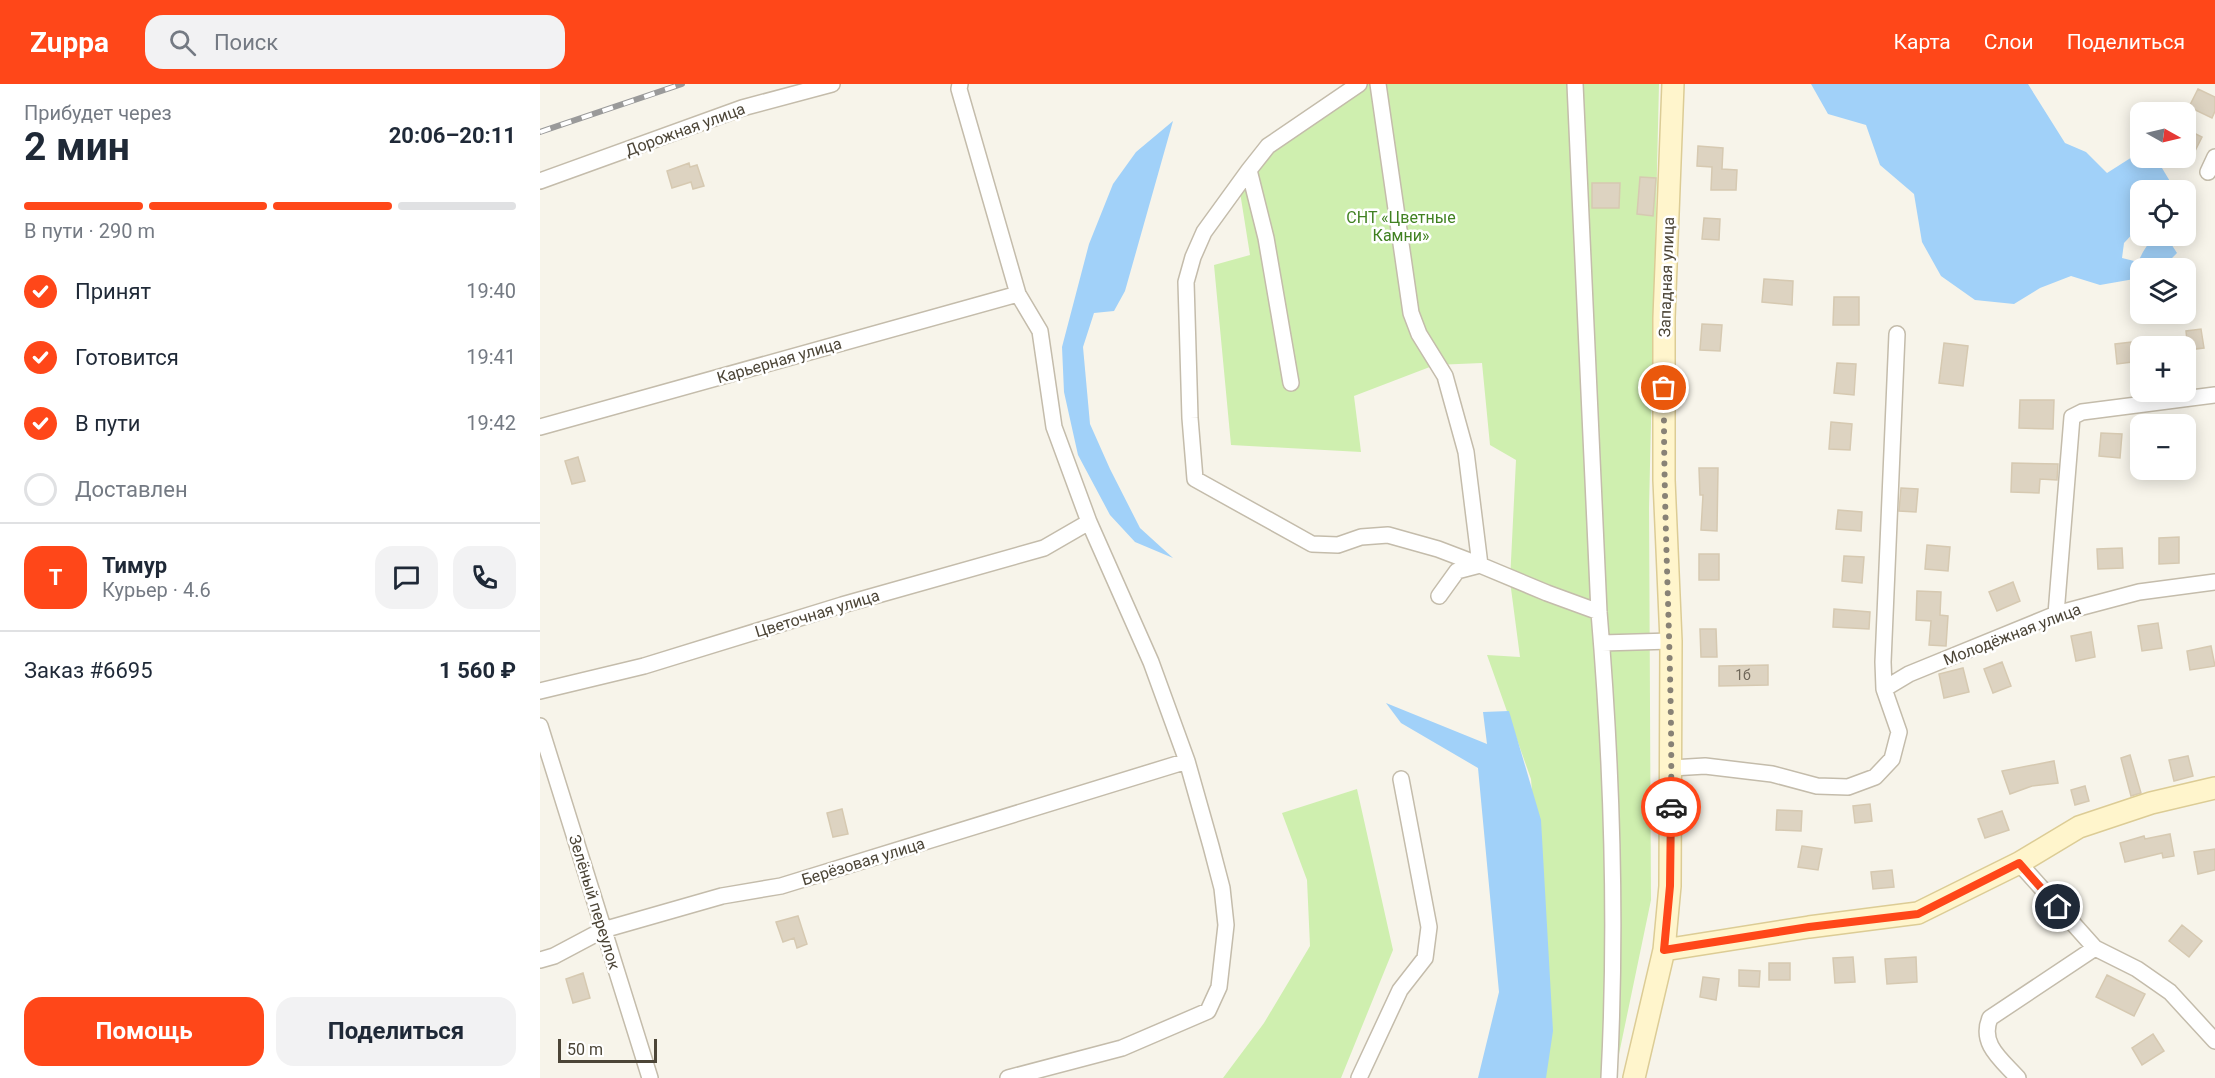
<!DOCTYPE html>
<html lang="ru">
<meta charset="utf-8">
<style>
body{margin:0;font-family:Roboto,sans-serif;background:#f2f2f3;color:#1f2937;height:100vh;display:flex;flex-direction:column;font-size:22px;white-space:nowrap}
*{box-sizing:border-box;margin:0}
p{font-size:20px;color:#747a83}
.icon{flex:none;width:33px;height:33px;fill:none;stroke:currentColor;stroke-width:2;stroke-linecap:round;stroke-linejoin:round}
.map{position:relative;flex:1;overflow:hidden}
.panel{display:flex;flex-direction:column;background:#fff;width:540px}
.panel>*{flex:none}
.needle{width:39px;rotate:98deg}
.buttons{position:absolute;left:1590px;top:18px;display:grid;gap:12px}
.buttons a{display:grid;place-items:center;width:66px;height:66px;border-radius:12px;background:#fff;box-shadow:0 3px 15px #0003;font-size:30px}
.scale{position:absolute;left:18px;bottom:15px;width:99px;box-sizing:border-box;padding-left:6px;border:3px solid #4c4537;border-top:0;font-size:16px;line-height:21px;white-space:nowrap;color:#4c4537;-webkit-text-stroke:4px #fff;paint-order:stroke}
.pin{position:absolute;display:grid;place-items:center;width:51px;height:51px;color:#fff;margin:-26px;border:3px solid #fff;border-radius:50%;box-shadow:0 2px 6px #0007}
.courier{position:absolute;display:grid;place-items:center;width:60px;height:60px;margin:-30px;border:4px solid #ff4719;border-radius:50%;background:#fff;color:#222;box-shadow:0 2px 8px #0007}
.overview em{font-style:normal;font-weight:700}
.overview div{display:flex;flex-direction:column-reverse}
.overview{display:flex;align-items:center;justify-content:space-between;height:102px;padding:0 24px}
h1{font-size:39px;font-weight:700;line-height:45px}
.bar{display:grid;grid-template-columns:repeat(4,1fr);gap:9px 6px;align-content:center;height:72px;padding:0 24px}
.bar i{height:8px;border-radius:4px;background:#e0e1e3}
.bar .on{background:#ff4719}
.bar p{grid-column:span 4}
.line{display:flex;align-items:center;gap:15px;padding:0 24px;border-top:2px solid #e0e1e3}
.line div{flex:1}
.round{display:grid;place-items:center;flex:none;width:63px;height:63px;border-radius:18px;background:#f2f2f3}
ol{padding:0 24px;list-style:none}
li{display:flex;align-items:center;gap:18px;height:66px}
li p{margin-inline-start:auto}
li .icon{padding:6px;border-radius:50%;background:#ff4719;color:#fff;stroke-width:4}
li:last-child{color:#747a83}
li i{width:33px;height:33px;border:3px solid #e0e1e3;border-radius:50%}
.cta{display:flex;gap:12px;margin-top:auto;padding:12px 24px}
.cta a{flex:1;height:69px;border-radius:18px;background:#ff4719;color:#fff;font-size:24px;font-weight:700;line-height:69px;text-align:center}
.cta a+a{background:#f2f2f3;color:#1f2937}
header{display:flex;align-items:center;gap:36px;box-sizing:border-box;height:84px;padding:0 30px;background:#ff4719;color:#fff}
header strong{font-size:28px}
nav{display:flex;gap:33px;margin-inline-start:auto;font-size:21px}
.search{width:420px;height:54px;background:#f2f2f3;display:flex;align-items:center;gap:15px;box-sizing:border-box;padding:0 21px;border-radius:18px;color:#747a83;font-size:22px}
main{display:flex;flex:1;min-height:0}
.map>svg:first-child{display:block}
.green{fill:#cfefaf}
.water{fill:#a1d1f9}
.building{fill:#ddd3c1;stroke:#d6c9b1;stroke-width:1.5}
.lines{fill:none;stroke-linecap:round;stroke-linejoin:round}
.street-casing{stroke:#c4bcab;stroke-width:18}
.secondary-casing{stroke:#dccc95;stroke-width:24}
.street{stroke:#fff;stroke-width:15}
.secondary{stroke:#fff5cc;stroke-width:21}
.rail-casing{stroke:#9a9a9a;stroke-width:6}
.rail{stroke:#fff;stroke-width:4;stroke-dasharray:11;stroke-linecap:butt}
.done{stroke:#888276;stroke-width:6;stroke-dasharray:0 10.8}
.route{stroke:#ff4719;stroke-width:8}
.labels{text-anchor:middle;stroke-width:5;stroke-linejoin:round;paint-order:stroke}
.number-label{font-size:14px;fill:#70685a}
.street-label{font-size:16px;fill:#4c4537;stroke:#fff}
.park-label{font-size:16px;fill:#408121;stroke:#fff}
</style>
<header>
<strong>Zuppa</strong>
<div class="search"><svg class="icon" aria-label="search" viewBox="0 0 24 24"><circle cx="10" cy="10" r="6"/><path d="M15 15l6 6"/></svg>Поиск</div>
<nav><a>Карта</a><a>Слои</a><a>Поделиться</a></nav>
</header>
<main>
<section class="panel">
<div class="overview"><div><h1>2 мин</h1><p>Прибудет через</p></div><em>20:06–20:11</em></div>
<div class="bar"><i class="on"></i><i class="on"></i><i class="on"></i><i></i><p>В пути · 290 m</p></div>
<ol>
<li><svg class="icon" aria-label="check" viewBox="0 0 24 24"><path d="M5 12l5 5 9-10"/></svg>Принят<p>19:40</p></li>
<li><svg class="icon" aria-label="check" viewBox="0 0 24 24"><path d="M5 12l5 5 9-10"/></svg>Готовится<p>19:41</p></li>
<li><svg class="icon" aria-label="check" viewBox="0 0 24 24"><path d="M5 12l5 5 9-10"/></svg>В пути<p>19:42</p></li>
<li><i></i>Доставлен</li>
</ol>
<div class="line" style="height:108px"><b class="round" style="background:#ff4719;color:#fff">Т</b><div><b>Тимур</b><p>Курьер · 4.6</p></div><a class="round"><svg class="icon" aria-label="chat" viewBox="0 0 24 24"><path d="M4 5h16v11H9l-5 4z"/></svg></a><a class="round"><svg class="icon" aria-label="phone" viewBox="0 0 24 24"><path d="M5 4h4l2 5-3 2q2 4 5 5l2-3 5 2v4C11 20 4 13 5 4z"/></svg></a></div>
<div class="line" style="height:78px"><div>Заказ #6695</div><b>1 560 ₽</b></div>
<div class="cta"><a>Помощь</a><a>Поделиться</a></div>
</section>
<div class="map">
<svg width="1675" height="994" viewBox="0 0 1675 994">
<rect width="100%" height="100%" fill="#f7f4ea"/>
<path class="green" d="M807,0h312l-10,424 2,392 -37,178h-68l-2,-138 -13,-161 -44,-124 33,2 -10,-76 6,-121 -26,-15 -8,-82 -47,2 -81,31 7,56 -130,-7 -17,-180 36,-10 -11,-69 85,-85z
M817,705l36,161 -52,128h-118l41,-55 46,-77 -3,-66 -25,-67z"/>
<path class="water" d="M1271,0h217l37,59 21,9 21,21 33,-21v6h16l18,30 -3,2h-31v36l-16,17 -2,15 16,4c6,-12 12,-27 28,-26l11,17 -15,15h-22v10l-40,7 -29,-9 -31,12 -26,16 -39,-4 -34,-24 -19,-34 -8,-48 -34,-29 -14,-40 -38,-11z
M633,37l-48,170 -11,20 -20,2 -11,34 7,77 20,45 30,59 33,30 -38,-16 -25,-27 -32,-60 -14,-63 -2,-45 27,-103 24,-60 23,-32z
M846,619l101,41 -4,-32 26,-1 32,109 12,211 -7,47h-68l21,-86 -21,-224 -77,-45z"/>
<path class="building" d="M1658,5l17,8v14l-3,7 -23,-11z
M1646,45l16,8 -9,18 -7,-4z
M1158,62l25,2 -1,21 15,1 -1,20h-25l1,-23 -15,-1z
M149,79l1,4 7,-2 7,21 -11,3 -2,-7 -19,6 -5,-17z
M1100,93l16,1 -3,38 -16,-2z
M1052,99h28l-1,25h-27z
M1164,134l16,1 -1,21 -17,-1z
M1224,195l29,2 -1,24 -30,-3z
M1294,213h25v28h-26z
M1162,240l20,1 -2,26 -20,-1z
M1661,245l3,19 -16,2 -2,-19z
M1600,257v20l-23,3 -2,-20z
M1404,259l24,3 -5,40 -24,-3z
M1297,279l19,1 -2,31 -20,-2z
M1480,316h34l-1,29 -34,-1z
M1291,338l21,2 -2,26 -21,-1z
M1561,349l21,1 -2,24 -21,-2z
M38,373l7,24 -13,3 -7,-23z
M1472,379l46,1 -1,16 -17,-1 -1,14 -28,-1z
M1159,384h19l-1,63 -16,-1 2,-35h-3z
M1361,404l17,1 -2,23 -17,-1z
M1298,426l24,2 -1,19 -25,-2z
M1639,453v26l-20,1v-26z
M1387,461l23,2 -2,24 -23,-2z
M1582,464l1,20 -25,1 -1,-20z
M1159,470h20v26h-20z
M1304,472l20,1 -2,26 -20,-2z
M1473,498l7,19 -23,10 -8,-19z
M1377,507l24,1 -1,23 8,1 -2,30 -17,-1 2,-24 -15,-1z
M1294,525l36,3 -1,17 -36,-2z
M1618,539l4,25 -20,3 -4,-25z
M1160,545h16l1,28h-16z
M1551,548l4,25 -19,4 -5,-25z
M1671,562l4,20 -25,4 -3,-19z
M1462,578l9,24 -18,7 -9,-24z
M1228,581v20l-49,1v-20z
M1423,584l6,24 -25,6 -5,-24z
M1590,671l11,38 -10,3 -10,-38z
M1648,672l5,20 -19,5 -5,-21z
M1514,677l4,22 -26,3 -22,8 -8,-23z
M1545,702l4,15 -14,4 -4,-15z
M1330,720l2,17 -17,2 -2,-17z
M302,725l6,25 -15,3 -6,-24z
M1237,726l25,1 -1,20 -25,-1z
M1462,727l7,19 -24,8 -7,-19z
M1630,750l4,22 -11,2 -1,-5 -37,9 -5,-19 24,-7 1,3z
M1262,762l20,3 -4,21 -20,-3z
M1675,765v21l-17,4 -4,-22z
M1352,786l2,17 -21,2 -2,-17z
M258,832l9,28 -10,4 -3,-10 -11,4 -7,-20z
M1642,841l20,16 -13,16 -20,-16z
M1313,873l2,25 -20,1 -2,-25z
M1376,873l1,25 -30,2 -2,-25z
M1229,879h21v17h-21z
M1199,886l21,1 -1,16 -20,-1z
M43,889l7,25 -17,5 -7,-24z
M1567,891l38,19 -11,22 -38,-19z
M1163,893l16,2 -3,21 -16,-3z
M1613,950l11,17 -22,14 -10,-17z"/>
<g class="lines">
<defs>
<path id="street" d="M420,0l-1,5 59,205 22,37 14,96 35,95 62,140 36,99 24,85 11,42 4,37 -7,62 -11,24 -86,37 -114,30
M838,0l33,229 8,21 26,42 21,76 14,113 67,28 52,19
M1035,0l24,528c13,154 18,311 10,466
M709,86l-45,62 -11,25 -7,25 4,136 5,61 117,65 26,1 23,-8 27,-2 50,14 42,16 -23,6 -18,25
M1668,88l7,-15
M0,97l202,-73 90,-24
M751,299l-25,-145 -17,-68 19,-24 91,-62
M0,343l478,-133
M1516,530l16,-197 10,-5 133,-17
M1062,559l69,-2
M1344,605l25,-15 147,-60 83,-22 76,-10
M0,607l104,-25 198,-61 202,-57 45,-26
M0,642l110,352
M1132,684l33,-2 67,8 45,12 31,1 27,-10 17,-18 7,-27 -15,-43 -1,-27 14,-328
M1479,779l76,85 42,21 33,23 45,49
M0,876l14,-4 49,-26 119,-34 59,-10 406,-125
M819,994l41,-88 25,-32 4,-31 -28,-148
M1478,994c-16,-18 -39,-34 -28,-60l105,-70"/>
<path id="secondary" d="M1124,866l145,-23 109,-14 101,-50 60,-36 72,-24 64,-15
M1094,994l30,-128 6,-64 1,-245 -7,-161v-162l9,-234"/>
</defs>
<use href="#street" class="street-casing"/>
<use href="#secondary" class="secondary-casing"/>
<use href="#street" class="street"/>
<use href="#secondary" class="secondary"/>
<defs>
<path id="rail" d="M0,48l142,-48"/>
</defs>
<use href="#rail" class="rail-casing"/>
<use href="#rail" class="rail"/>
</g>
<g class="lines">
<path class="done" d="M1124,304c-1,140 9,279 7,419"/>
<path class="route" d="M1131,723l-1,79 -6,64 145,-23 109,-13 101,-51 39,44"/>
</g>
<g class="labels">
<g class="number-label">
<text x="1203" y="596">1б</text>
</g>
<g class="street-label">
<text transform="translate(145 45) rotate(-20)" y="6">Дорожная улица</text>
<text transform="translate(1126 193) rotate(-88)" y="6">Западная улица</text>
<text transform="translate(239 276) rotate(-16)" y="6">Карьерная улица</text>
<text transform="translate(277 529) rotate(-17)" y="6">Цветочная улица</text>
<text transform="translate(1472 550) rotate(-21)" y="6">Молодёжная улица</text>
<text transform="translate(323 777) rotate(-17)" y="6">Берёзовая улица</text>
<text transform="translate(55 818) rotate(73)" y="6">Зелёный переулок</text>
</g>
<g class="park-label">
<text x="861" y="139">СНТ «Цветные<tspan x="861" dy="18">Камни»</tspan></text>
</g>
</g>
</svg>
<div class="buttons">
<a><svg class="needle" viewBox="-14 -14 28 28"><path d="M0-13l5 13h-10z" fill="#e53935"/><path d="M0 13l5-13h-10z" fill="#747a83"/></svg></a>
<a><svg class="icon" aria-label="locate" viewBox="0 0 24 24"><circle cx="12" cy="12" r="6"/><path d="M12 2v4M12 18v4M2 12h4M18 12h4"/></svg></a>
<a><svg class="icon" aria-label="layers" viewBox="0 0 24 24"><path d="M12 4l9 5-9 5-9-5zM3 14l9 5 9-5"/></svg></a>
<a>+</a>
<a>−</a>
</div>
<div class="scale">50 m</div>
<div class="pin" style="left:1124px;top:304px;background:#ea580c"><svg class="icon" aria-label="bag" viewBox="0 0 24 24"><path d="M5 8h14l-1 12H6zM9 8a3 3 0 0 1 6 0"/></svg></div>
<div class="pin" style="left:1518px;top:823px;background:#1f2937"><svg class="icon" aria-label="home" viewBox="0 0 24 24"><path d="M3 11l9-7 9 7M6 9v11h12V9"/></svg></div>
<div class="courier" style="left:1131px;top:723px"><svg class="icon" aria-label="car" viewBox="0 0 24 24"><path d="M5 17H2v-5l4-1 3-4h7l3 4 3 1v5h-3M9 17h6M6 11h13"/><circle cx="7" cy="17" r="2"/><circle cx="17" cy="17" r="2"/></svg></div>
</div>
</main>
